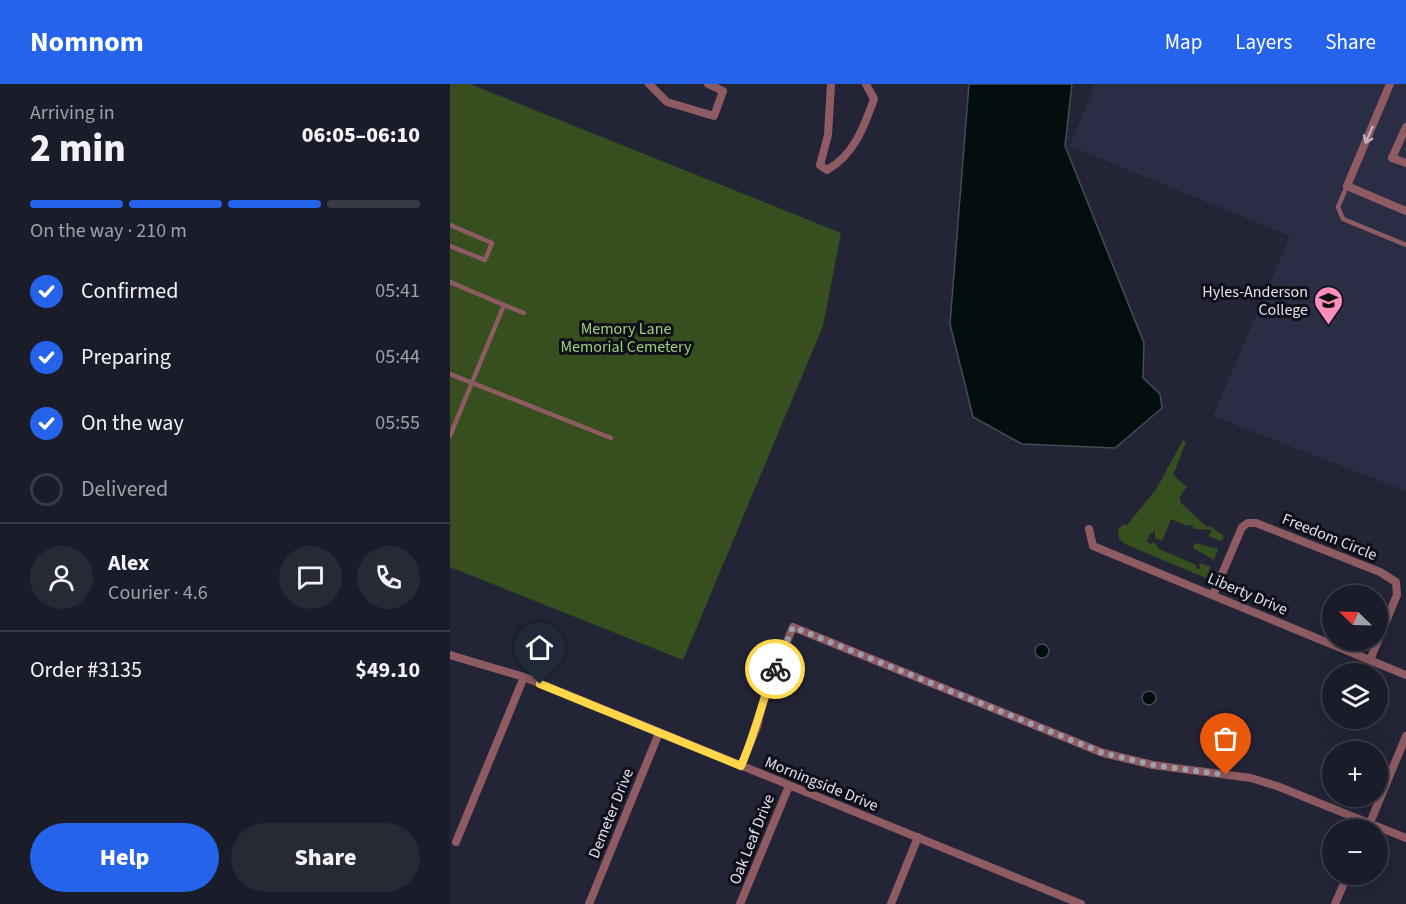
<!DOCTYPE html>
<meta charset="utf-8">
<style>
body{margin:0;font-family:"Source Sans 3",sans-serif;background:#272935;color:#f1f3f6;height:100vh;display:flex;flex-direction:column;font-size:22px;white-space:nowrap}
*{box-sizing:border-box;margin:0}
p{font-size:20px;color:#9fa1a8}
.icon{flex:none;width:33px;height:33px;fill:none;stroke:currentColor;stroke-width:2;stroke-linecap:round;stroke-linejoin:round}
.map{position:relative;flex:1;overflow:hidden}
.details{display:flex;flex-direction:column;background:#1a1c29;width:450px}
.details>*{flex:none}
.needle{width:39px;rotate:293deg}
.buttons{position:absolute;left:872px;top:501px;display:grid;gap:12px}
.buttons a{display:grid;place-items:center;width:66px;height:66px;border-radius:50%;background:#1a1c29;box-shadow:0 6px 24px #0002,0 0 0 2px #383a46;font-size:30px}
.pin{position:absolute;display:grid;place-items:center;width:51px;height:51px;color:#fff;margin:-62px -26px;border-radius:50% 50% 50% 0;rotate:-45deg;box-shadow:0 0 6px #0007}
.pin .icon{rotate:45deg}
.courier{position:absolute;display:grid;place-items:center;width:60px;height:60px;margin:-30px;border:4px solid #ffd54a;border-radius:50%;background:#fff;color:#222;box-shadow:0 2px 8px #0007}
.headline em{font-style:normal;font-weight:800}
.headline div{display:flex;flex-direction:column-reverse}
.headline{display:flex;align-items:center;justify-content:space-between;height:102px;padding:0 30px}
h1{font-size:39px;font-weight:800;line-height:45px}
.bar{display:grid;grid-template-columns:repeat(4,1fr);gap:9px 6px;align-content:center;height:72px;padding:0 30px}
.bar i{height:8px;border-radius:4px;background:#383a46}
.bar .active{background:#2563eb}
.bar p{grid-column:span 4}
.line{display:flex;align-items:center;gap:15px;padding:0 30px;border-top:2px solid #383a46}
.line div{flex:1}
.round{display:grid;place-items:center;flex:none;width:63px;height:63px;border-radius:32px;background:#272935}
ol{padding:0 30px;list-style:none}
li{display:flex;align-items:center;gap:18px;height:66px}
li p{margin-inline-start:auto}
li .icon{padding:6px;border-radius:50%;background:#2563eb;color:#fff;stroke-width:4}
li:last-child{color:#9fa1a8}
li i{width:33px;height:33px;border:3px solid #383a46;border-radius:50%}
.primary-button{display:flex;gap:12px;margin-top:auto;padding:12px 30px}
.primary-button a{flex:1;height:69px;border-radius:36px;background:#2563eb;color:#fff;font-size:24px;font-weight:800;line-height:69px;text-align:center}
.primary-button a+a{background:#272935;color:#f1f3f6}
header{display:flex;align-items:center;gap:36px;box-sizing:border-box;height:84px;padding:0 30px;background:#2563eb;color:#fff}
header strong{font-size:28px}
nav{display:flex;gap:33px;margin-inline-start:auto;font-size:21px}
main{display:flex;flex:1;min-height:0}
.map>svg:first-child{display:block}
.built{fill:#2b2d44}
.green{fill:#374f1f}
.water{fill:#030e0f;stroke:#454d52;stroke-width:1.5}
.lines{fill:none;stroke-linecap:round;stroke-linejoin:round}
.service{stroke:#8e5b63;stroke-width:4.5}
.minor{stroke:#8e5b63;stroke-width:8}
.oneway{stroke:#c2b1bd}
.done{stroke:#9d9fad;stroke-width:6;stroke-dasharray:0 10.8}
.route{stroke:#ffd54a;stroke-width:8}
.labels{text-anchor:middle;stroke-width:6;stroke-linejoin:round;paint-order:stroke}
.poi-label{font-size:16px;fill:#dee0ed;stroke:#0e0f17;text-anchor:end}
.park-label{font-size:16px;fill:#a2cf7a;stroke:#0e0f17}
.street-label{font-size:16px;fill:#dee0ed;stroke:#0e0f17}
</style>
<header>
<strong>Nomnom</strong>
<nav><a>Map</a><a>Layers</a><a>Share</a></nav>
</header>
<main>
<section class="details">
<div class="headline"><div><h1>2 min</h1><p>Arriving in</p></div><em>06:05–06:10</em></div>
<div class="bar"><i class="active"></i><i class="active"></i><i class="active"></i><i></i><p>On the way · 210 m</p></div>
<ol>
<li><svg class="icon" aria-label="check" viewBox="0 0 24 24"><path d="M5 12l5 5 9-10"/></svg>Confirmed<p>05:41</p></li>
<li><svg class="icon" aria-label="check" viewBox="0 0 24 24"><path d="M5 12l5 5 9-10"/></svg>Preparing<p>05:44</p></li>
<li><svg class="icon" aria-label="check" viewBox="0 0 24 24"><path d="M5 12l5 5 9-10"/></svg>On the way<p>05:55</p></li>
<li><i></i>Delivered</li>
</ol>
<div class="line" style="height:108px"><a class="round"><svg class="icon" aria-label="person" viewBox="0 0 24 24"><circle cx="12" cy="8" r="4"/><path d="M4 21q1-7 8-7t8 7"/></svg></a><div><b>Alex</b><p>Courier · 4.6</p></div><a class="round"><svg class="icon" aria-label="chat" viewBox="0 0 24 24"><path d="M4 5h16v11H9l-5 4z"/></svg></a><a class="round"><svg class="icon" aria-label="phone" viewBox="0 0 24 24"><path d="M5 4h4l2 5-3 2q2 4 5 5l2-3 5 2v4C11 20 4 13 5 4z"/></svg></a></div>
<div class="line" style="height:78px"><div>Order #3135</div><b>$49.10</b></div>
<div class="primary-button"><a>Help</a><a>Share</a></div>
</section>
<div class="map">
<svg width="956" height="820" viewBox="0 0 956 820">
<rect width="100%" height="100%" fill="#232537"/>
<path class="built" d="M645,0h311v407l-193,-75 77,-180 -220,-90z"/>
<path class="green" d="M0,0h20l371,149 -18,93 -140,334 -233,-93z
M733,356l3,2 -13,33 14,12 -7,9v6l27,25 3,-1 14,10 -3,5 -13,-5 4,-6 -17,-1 -4,-4 -4,1 -16,-7 -9,22 -7,-3v-7l-5,3 -3,8 4,2 3,-2 5,7 37,16 1,5 3,-2 -1,-5 12,4 -5,11 -81,-34 -6,-5 -1,-10 6,-5 3,1 30,-37z
M745,459l23,6 -4,11 -21,-12z
M161,735l3,2 -13,32h-4z"/>
<path class="water" d="M519,0h103l-7,62 79,197 -1,35 17,16 2,14 -47,40 -93,-4 -49,-27 -23,-93z
M585 567a7 7 0 1 1 14 0a7 7 0 1 1-14 0Z
M692 614a7 7 0 1 1 14 0a7 7 0 1 1-14 0Z"/>
<g class="lines">
<path class="service" d="M897,102l-9,21 5,12 63,26
M0,141l42,18 -7,17 -35,-14
M0,198l54,23 -54,131
M54,221l20,8
M0,290l161,64"/>
<path class="minor" d="M199,0l18,18 47,14 9,-25 -15,-7
M381,0l-3,51 -8,30 7,5c27,-15 37,-43 47,-71l-8,-15
M940,0l-43,102 59,25
M956,43l-14,31 14,5
M639,445l4,17 313,129
M763,511l29,-68 6,-4h8l124,49 16,10 1,13 -27,65
M0,571l74,22 557,227
M291,682l16,-39 8,-33 28,-67 310,126 50,12 98,13 26,8 129,52
M917,746l39,-94
M6,758l68,-165
M139,820l70,-171
M290,820l49,-118
M441,820l27,-67
M885,820l13,-30"/>
</g>
<defs><path id="oneway-shaft" d="M-6 0H5M1.5-3L5.5 0L1.5 3" fill="none" stroke-width="1.6" stroke-linecap="round" stroke-linejoin="round" transform="scale(1.5)"/></defs>
<use class="oneway" href="#oneway-shaft" transform="translate(919 51) rotate(113)"/>
<g class="lines">
<path class="done" d="M325,585l18,-42 310,126 50,12 73,10"/>
<path class="route" d="M90,600l201,82c14,-32 21,-65 34,-97"/>
</g>
<defs>
<symbol id="university-pin" viewBox="-11 -11 22 30"><path d="M0 17L-7.5 6A9.5 9.5 0 1 1 7.5 6Z" fill="#fe8ebd" stroke="#0e0f17"/><path d="M0-5L7-2L0 1L-7-2ZM-4 1L0 2.5L4 1V4Q0 6-4 4Z" fill="#111"/></symbol>
</defs>
<g fill-rule="evenodd">
<use href="#university-pin" x="862" y="200" width="33" height="45"/>
</g>
<g class="labels">
<g class="poi-label">
<text x="858" y="213">Hyles-Anderson<tspan x="858" dy="18">College</tspan></text>
</g>
<g class="park-label">
<text x="176" y="250">Memory Lane<tspan x="176" dy="18">Memorial Cemetery</tspan></text>
</g>
<g class="street-label">
<text transform="translate(880 452) rotate(22)" y="6">Freedom Circle</text>
<text transform="translate(798 509) rotate(23)" y="6">Liberty Drive</text>
<text transform="translate(372 699) rotate(22)" y="6">Morningside Drive</text>
<text transform="translate(160 729) rotate(-68)" y="6">Demeter Drive</text>
<text transform="translate(301 755) rotate(-68)" y="6">Oak Leaf Drive</text>
</g>
</g>
</svg>
<div class="buttons">
<a><svg class="needle" viewBox="-14 -14 28 28"><path d="M0-13l5 13h-10z" fill="#e53935"/><path d="M0 13l5-13h-10z" fill="#9fa1a8"/></svg></a>
<a><svg class="icon" aria-label="layers" viewBox="0 0 24 24"><path d="M12 4l9 5-9 5-9-5zM3 14l9 5 9-5"/></svg></a>
<a>+</a>
<a>−</a>
</div>
<div class="pin" style="left:776px;top:691px;background:#ea580c"><svg class="icon" aria-label="bag" viewBox="0 0 24 24"><path d="M5 8h14l-1 12H6zM9 8a3 3 0 0 1 6 0"/></svg></div>
<div class="pin" style="left:90px;top:600px;background:#1f2937"><svg class="icon" aria-label="home" viewBox="0 0 24 24"><path d="M3 11l9-7 9 7M6 9v11h12V9"/></svg></div>
<div class="courier" style="left:325px;top:585px"><svg class="icon" aria-label="bike" viewBox="0 0 24 24"><circle cx="6" cy="16" r="4"/><circle cx="18" cy="16" r="4"/><path d="M6 16l4-8h5l3 8M10 8l3 8H6M13 5h3"/></svg></div>
</div>
</main>
